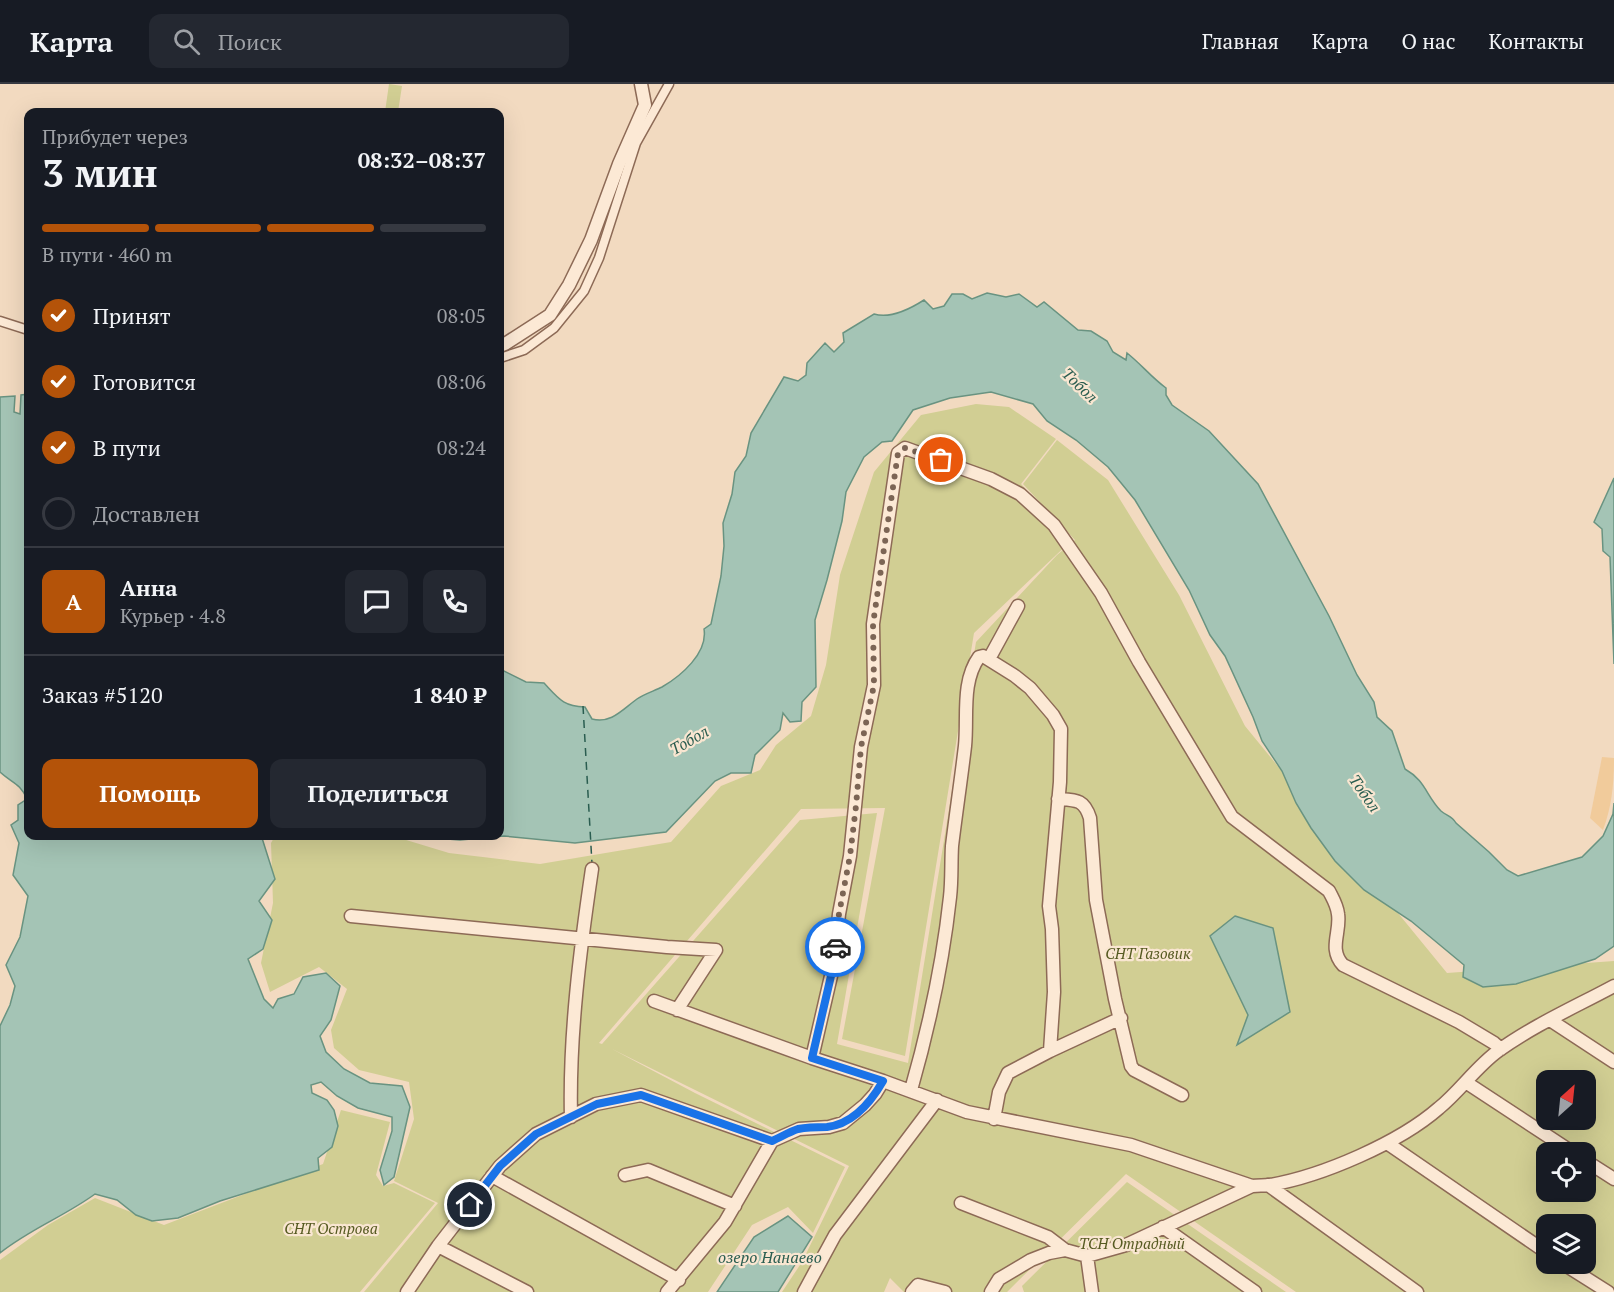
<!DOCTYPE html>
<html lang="ru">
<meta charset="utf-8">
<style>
body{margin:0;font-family:"PT Serif",serif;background:#242831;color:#f1f3f6;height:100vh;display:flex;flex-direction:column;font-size:22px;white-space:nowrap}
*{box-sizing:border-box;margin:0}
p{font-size:20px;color:#9ea1a6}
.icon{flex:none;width:33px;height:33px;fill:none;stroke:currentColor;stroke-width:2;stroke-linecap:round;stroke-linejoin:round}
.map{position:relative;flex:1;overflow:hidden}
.drawer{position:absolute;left:24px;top:24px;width:480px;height:732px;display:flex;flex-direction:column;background:#171b24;border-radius:12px;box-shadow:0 6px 24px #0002}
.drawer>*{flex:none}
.needle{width:39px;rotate:27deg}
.controls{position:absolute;left:1536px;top:986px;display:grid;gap:12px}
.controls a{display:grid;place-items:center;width:60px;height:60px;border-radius:12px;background:#171b24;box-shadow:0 6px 24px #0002;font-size:30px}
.pin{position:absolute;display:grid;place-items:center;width:51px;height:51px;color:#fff;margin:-26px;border:3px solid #fff;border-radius:50%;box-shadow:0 2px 6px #0007}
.courier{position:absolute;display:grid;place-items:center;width:60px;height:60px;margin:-30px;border:4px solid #1a73e8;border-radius:50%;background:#fff;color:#222;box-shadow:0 2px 8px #0007}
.head em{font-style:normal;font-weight:700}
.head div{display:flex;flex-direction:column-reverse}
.head{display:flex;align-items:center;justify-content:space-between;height:102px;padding:0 18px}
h1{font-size:39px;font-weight:700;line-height:45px}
.bar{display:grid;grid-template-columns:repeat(4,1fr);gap:9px 6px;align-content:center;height:72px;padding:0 18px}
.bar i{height:8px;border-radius:4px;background:#363941}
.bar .on{background:#b45309}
.bar p{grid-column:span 4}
.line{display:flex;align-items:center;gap:15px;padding:0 18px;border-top:2px solid #363941}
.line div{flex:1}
.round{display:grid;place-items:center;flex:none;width:63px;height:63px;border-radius:12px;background:#242831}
ol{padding:0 18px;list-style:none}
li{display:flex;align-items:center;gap:18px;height:66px}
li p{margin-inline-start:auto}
li .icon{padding:6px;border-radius:50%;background:#b45309;color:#fff;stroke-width:4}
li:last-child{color:#9ea1a6}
li i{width:33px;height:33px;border:3px solid #363941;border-radius:50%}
.primary-button{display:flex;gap:12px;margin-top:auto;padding:12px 18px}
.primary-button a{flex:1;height:69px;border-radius:12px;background:#b45309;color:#fff;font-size:24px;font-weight:700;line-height:69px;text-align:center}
.primary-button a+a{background:#242831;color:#f1f3f6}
header{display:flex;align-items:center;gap:36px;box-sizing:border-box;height:84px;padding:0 30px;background:#171b24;border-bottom:2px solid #363941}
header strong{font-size:28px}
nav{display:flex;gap:33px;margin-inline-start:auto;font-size:21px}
.search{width:420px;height:54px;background:#242831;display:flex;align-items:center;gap:15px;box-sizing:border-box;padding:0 21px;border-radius:12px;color:#9ea1a6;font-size:22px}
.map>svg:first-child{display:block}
.green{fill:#d1ce93;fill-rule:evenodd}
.sand{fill:#f1cb9b}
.water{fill:#a4c4b5;stroke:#699381;stroke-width:1.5}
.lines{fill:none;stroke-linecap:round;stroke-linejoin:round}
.ferry{stroke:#2a5d50;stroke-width:1.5;stroke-dasharray:8 6;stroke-linecap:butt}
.pedestrian-casing{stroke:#8d6a56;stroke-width:11}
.minor-casing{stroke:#8d6a56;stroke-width:15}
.pedestrian{stroke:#fce9d5;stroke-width:8}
.minor{stroke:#fce9d5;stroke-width:12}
.done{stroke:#7c6555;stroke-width:6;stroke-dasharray:0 10.8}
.route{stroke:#1a73e8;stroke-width:8}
.labels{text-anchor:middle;stroke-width:4.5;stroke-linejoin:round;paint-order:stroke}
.park-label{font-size:15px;font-style:italic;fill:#565a21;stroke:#f9e6d1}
.water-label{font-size:16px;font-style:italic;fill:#2a5d50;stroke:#f9e6d1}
</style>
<header>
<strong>Карта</strong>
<div class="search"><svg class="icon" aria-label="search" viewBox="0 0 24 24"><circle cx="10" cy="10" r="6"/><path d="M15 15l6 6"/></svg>Поиск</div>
<nav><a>Главная</a><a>Карта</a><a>О нас</a><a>Контакты</a></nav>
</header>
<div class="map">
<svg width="1614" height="1208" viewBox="0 0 1614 1208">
<rect width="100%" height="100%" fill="#f2dac0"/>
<path class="green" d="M389,0l13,2 -4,26h-13z
M976,320l33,3 47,32 -35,45 52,55 -99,94 -69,423 -63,-17 43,-231 -84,1 -202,234 3,1 198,-224 77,-7 -40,231 71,19 68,-421 81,-87 18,-15 -52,-56 34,-44 51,40 71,115 66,131 202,247 167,-12v331h-318l-170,-118 -119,118h-103l-14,-14 -6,14h-102l20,-30 47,-96 -237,-117 83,44 150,74 -32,66 -25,-26 -36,18 -44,67h-344l74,-89 -44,-22 20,-62 -5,-37 -50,-12 -25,-22 -3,-18 16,-41 -28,-22 -49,25 -9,-29 12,-60 -2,-60 4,-7h118l56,17 91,11 131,-22 50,-56 39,-16 16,-25 35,-29 15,-51 14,-90 34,-103 47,-57zM1546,996h40v39h-40zM1546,1068h40v39h-40zM1546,1140h40v39h-40z
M341,1026l49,12 -14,53 7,11 11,-3 41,20 -75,89h-360v-32l48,-35 47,-27 69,27 159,-61z
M1127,1098l159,110h-262l-2,-6z"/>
<path class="sand" d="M1602,673l12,1c0,25 -2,48 -11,72l-13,-12z"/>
<path class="water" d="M987,209l19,4 13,-3 18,13 7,-5 34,28 13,1 16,10 6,11 13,8 1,-7c14,11 24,24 39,35v7l6,10 37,26 49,53 71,132 28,59 17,27 3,15 15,14 13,38c21,12 21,27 36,42 6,5 11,5 15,12l33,29 18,18 11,6 64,-19 21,-21 10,-22 1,-11v143l-19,13 -79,25 -33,3 -20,-10 1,-12 -53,-44 -47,-31 -29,-29 -24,-33 -15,-25 -14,-32 -20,-30 -9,-24 -28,-61 -15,-21 -21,-45 -54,-90 -27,-33 -32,-27 -29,-19 -14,-17 -42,-12 -41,6 -37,12 -21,31 -10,1 -18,15 -18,35 -4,29 -15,59 -12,40 1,67 -14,15 -1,19 -11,1 -7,-9 -3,17 -25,25 -4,18h-20l-16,8 -49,51 -91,11 -71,-7 -44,4 -53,-4h93v-167l26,13 18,1c15,16 19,23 41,24l7,12c19,5 30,-9 45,-20 7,-5 17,-8 25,-12 19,-11 46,-34 42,-58l7,-5 10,-48 3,-30 -1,-23 9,-29 3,-22 11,-16 5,-23 33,-56 14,4 8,-6 1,-12 18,-20 9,9 10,-10 -1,-9 31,-19c17,5 36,-5 50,-14l9,9 11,-3 8,-12h11l9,5z
M28,310v442h235l-1,2 13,41 -16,22 13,19 -9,29 -15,10 16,40 9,9 5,-9 16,-5 9,-17 23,-4 14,13 -9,34 -11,16 6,16 18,17 26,14 32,3 8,21 -16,70 -10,8 -4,-15 12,-39v-14l-34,-9 -21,-12 -16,-14 -10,3 1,8 15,7 7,10 4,16 -6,21 -14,11 1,12 -99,31 -42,17 -26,3 -16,-6 -19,-15 -22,-6c-30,22 -65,35 -95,59v-227l10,-21 5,-19 -9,-21 14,-28 8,-41 -15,-21 6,-32 -8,-18 7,-5v-15l9,-6c-7,-16 -15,-16 -27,-27v-375l15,-1 -1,16 6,2 1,-19z
M1614,394v186l-4,-107 -7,-6 -1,-22 -8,-7z
M1235,832l38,12 17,84 -53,33 11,-30 -38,-79z
M788,1132l24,21 -34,55h-61l37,-55z"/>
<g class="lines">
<path class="ferry" d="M583,622l9,158"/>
<defs>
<path id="pedestrian" d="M0,237l28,9
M500,274l24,-8 30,-22 30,-37 15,-33 37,-115 33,-59"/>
<path id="minor" d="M500,262l5,-2 45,-29 19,-30 22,-45 28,-76 26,-59 -4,-21
M989,575l29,-53
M1058,715c18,1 26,0 32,19l6,82 19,99 16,67 3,4 48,25
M351,832l316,31 49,3 -39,60
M654,917l158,57 71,23
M1550,936l64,42
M1050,967l71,-33
M812,974l22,-95 5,-49 11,-58 11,-109 13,-62 -1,-61 25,-171 7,-5 86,31 29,15 34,31 47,68 38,69 93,155 97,74c4,8 8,14 9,23 3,18 -10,35 5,51l116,57 35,21 7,6
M1467,999l105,69
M911,1006c18,-63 32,-128 39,-193 2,-17 1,-34 2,-51 4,-33 9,-66 13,-100 3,-29 -4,-64 14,-89l4,-1 32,20 15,12 23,27 8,14 -1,53 -11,124 3,23 2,63 -4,59 -42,22 -9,19 -5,27
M571,1033c-2,-81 9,-167 21,-248
M1387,1059l159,109
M1586,1077l28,18
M625,1091l23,-5 87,36
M492,1092l187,104
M1268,1101l149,107
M961,1119l87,34 17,13
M1163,1143l92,65
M438,1162l89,46
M1562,1179l46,29
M407,1208l31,-46 62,-80 36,-32 60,-30 45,-9 131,46
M667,1208l58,-70 47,-81 27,-12 30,-2 14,-4 22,-18 10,-11 8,-13 84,31 164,33 121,41
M804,1208l31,-57 102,-135
M912,1208l6,-7 27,7
M991,1208l8,-13 32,-19 18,-7 16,-3 22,6
M1092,1208l-5,-36 39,-11 126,-59c6,-1 12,0 18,-1 52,-9 129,-42 169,-77 21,-17 37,-41 59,-57 36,-26 77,-44 116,-65"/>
</defs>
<use href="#pedestrian" class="pedestrian-casing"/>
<use href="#minor" class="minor-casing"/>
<use href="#pedestrian" class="pedestrian"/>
<use href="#minor" class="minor"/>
</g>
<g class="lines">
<path class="done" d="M835,863l4,-33 11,-58 6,-50 5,-59 13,-62 -1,-61 25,-171 7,-5 36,12"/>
<path class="route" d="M470,1121l30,-39 36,-32 61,-30 44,-9 131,46c9,-4 17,-9 26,-12 10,-2 19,-2 29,-2 26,-3 44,-25 56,-46l-71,-23 22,-95 1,-16"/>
</g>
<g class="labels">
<g class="park-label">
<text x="1148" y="875">СНТ Газовик</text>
<text x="331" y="1150">СНТ Острова</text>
<text x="1132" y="1165">ТСН Отрадный</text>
</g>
<g class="water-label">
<text transform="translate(1080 301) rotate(44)" y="6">Тобол</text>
<text transform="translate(689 656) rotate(-30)" y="6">Тобол</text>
<text transform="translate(1365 709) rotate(55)" y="6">Тобол</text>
<text x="770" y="1179">озеро Нанаево</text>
</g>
</g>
</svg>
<div class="controls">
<a><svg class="needle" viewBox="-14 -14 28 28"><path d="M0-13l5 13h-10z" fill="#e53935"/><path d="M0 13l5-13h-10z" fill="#9ea1a6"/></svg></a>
<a><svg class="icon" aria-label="locate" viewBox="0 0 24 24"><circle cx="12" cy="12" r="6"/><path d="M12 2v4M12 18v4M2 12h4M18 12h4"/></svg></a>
<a><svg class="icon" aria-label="layers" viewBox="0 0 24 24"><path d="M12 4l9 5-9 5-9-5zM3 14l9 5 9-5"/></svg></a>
</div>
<div class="pin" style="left:941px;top:376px;background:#ea580c"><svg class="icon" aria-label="bag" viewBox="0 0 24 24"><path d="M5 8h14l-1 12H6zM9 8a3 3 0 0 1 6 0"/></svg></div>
<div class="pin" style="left:470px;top:1121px;background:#1f2937"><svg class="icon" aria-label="home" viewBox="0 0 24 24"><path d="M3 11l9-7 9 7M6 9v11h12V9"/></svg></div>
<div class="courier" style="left:835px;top:863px"><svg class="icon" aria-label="car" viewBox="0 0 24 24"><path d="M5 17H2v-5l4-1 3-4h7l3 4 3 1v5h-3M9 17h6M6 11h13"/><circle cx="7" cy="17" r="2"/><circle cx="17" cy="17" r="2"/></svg></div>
<section class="drawer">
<div class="head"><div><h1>3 мин</h1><p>Прибудет через</p></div><em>08:32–08:37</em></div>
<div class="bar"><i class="on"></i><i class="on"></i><i class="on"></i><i></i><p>В пути · 460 m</p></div>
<ol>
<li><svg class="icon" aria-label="check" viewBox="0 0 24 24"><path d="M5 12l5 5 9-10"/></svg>Принят<p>08:05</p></li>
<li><svg class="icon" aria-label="check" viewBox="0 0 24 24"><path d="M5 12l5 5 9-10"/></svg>Готовится<p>08:06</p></li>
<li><svg class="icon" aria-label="check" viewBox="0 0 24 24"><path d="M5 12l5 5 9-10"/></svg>В пути<p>08:24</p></li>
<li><i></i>Доставлен</li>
</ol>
<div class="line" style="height:108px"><b class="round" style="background:#b45309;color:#fff">А</b><div><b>Анна</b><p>Курьер · 4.8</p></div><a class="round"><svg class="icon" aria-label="chat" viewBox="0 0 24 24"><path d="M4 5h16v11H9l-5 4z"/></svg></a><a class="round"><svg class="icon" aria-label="phone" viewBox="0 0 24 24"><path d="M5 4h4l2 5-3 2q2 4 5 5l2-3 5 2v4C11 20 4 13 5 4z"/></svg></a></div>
<div class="line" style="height:78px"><div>Заказ #5120</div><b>1 840 ₽</b></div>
<div class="primary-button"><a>Помощь</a><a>Поделиться</a></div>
</section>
</div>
